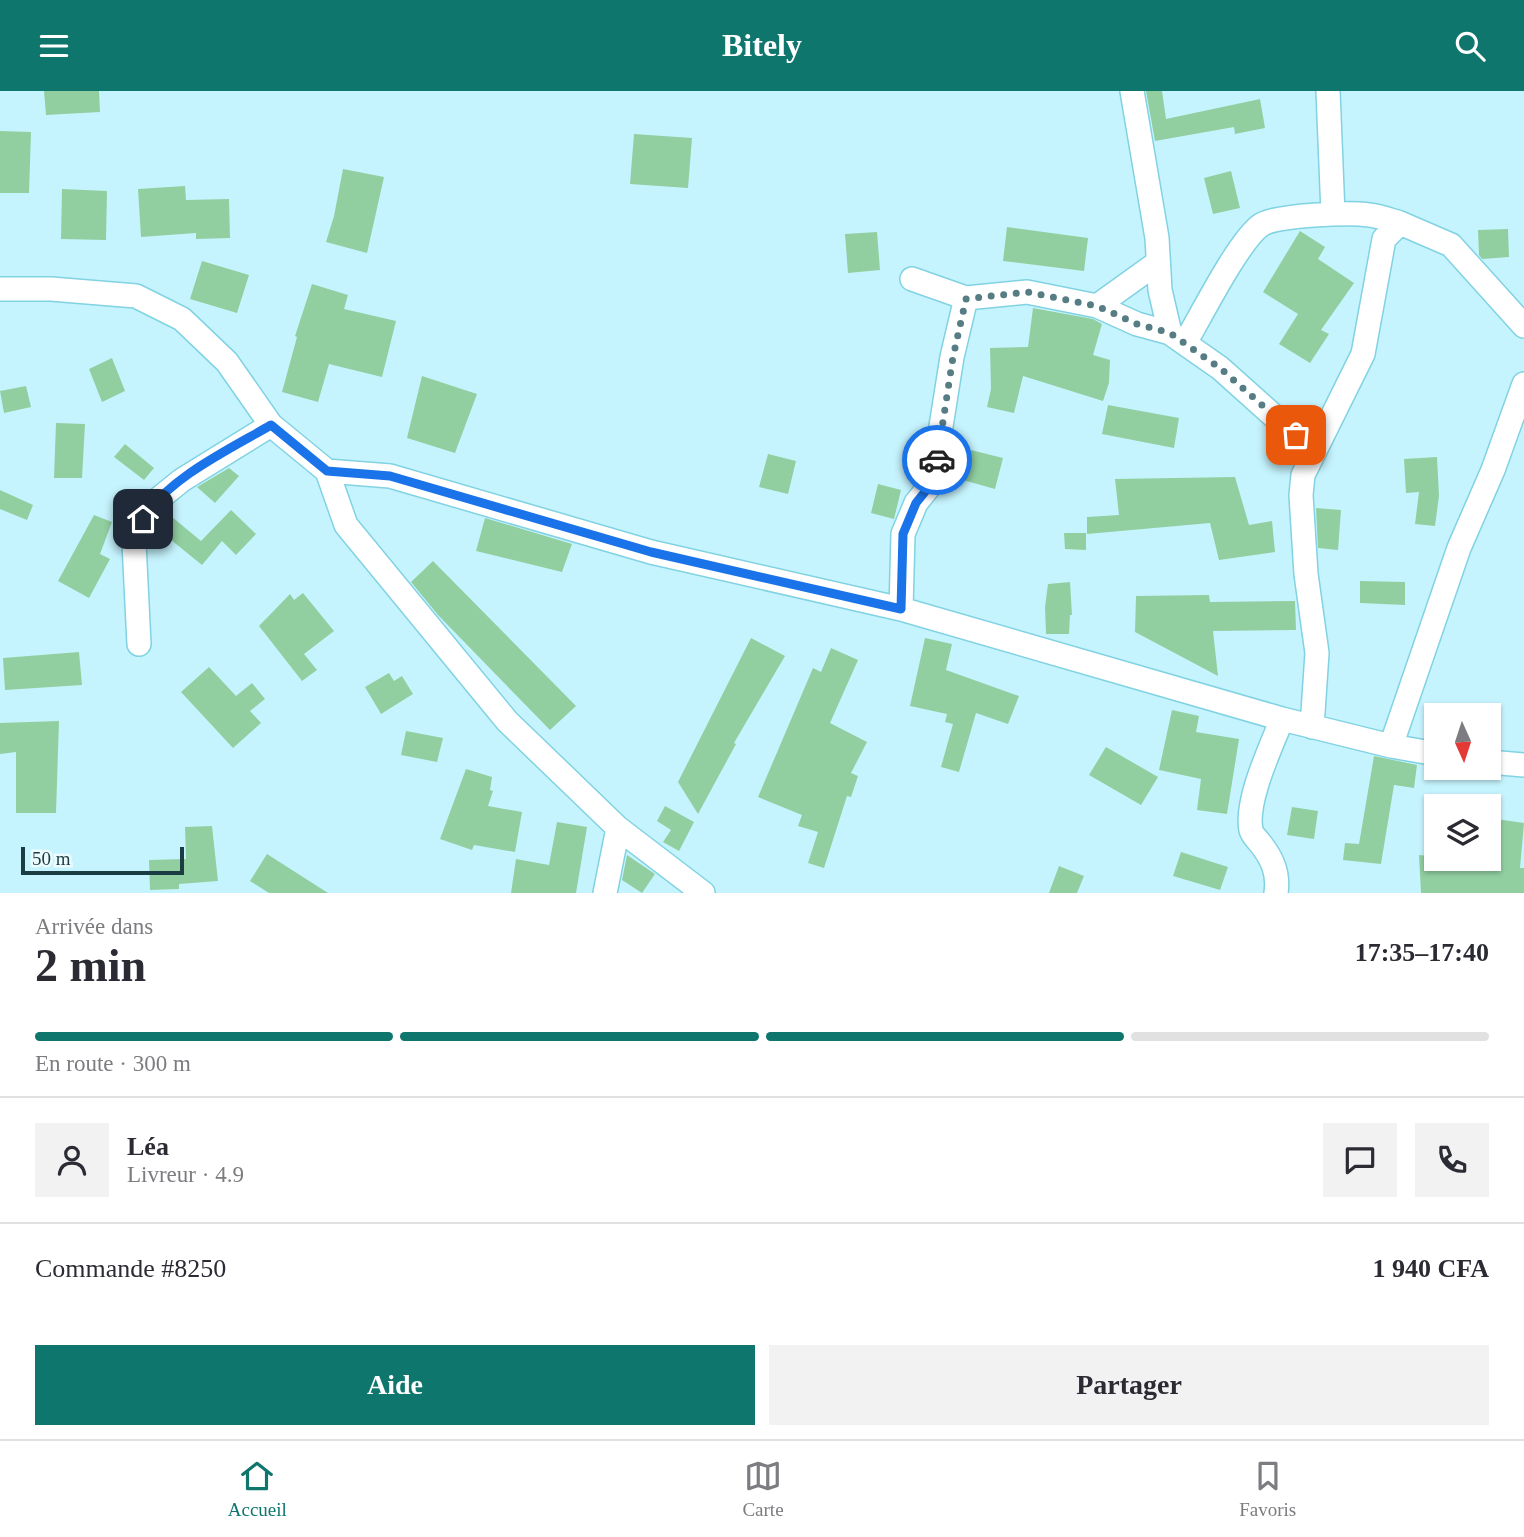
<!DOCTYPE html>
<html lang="fr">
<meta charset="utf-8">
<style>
body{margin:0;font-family:"Times New Roman",serif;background:#f2f2f3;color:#2b2b33;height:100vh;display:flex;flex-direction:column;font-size:26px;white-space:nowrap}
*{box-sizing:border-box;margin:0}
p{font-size:23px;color:#7c7c81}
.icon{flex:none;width:38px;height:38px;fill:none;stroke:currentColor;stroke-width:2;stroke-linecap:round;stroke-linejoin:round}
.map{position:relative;height:802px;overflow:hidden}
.panel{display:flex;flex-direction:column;background:#fff;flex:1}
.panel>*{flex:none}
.needle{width:46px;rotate:177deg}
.controls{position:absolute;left:1424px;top:612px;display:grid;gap:14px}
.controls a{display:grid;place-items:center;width:77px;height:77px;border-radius:0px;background:#fff;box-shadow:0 2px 5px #0004;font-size:35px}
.scale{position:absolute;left:21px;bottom:18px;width:163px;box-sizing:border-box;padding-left:7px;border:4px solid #1a3c42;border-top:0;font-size:19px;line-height:24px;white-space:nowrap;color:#1a3c42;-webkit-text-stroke:5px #ecfbfe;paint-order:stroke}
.pin{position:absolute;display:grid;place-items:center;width:60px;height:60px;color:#fff;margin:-30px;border-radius:14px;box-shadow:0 4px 10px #0006}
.courier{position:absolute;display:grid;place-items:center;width:70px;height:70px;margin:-35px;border:5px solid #1a73e8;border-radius:50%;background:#fff;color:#222;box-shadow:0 2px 9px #0007}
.headline em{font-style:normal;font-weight:800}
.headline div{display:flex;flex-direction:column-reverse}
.headline{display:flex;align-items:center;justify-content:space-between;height:119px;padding:0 35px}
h1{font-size:46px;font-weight:800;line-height:52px}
.bar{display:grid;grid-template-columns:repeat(4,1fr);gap:10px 7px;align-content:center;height:84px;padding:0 35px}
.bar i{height:9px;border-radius:5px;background:#e1e1e2}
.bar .active{background:#0f766e}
.bar p{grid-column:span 4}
.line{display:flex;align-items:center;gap:18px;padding:0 35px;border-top:2px solid #e1e1e2}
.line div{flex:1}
.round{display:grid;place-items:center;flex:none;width:74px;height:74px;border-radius:0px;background:#f2f2f3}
.primary-button{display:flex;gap:14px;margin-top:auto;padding:14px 35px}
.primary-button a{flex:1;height:80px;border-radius:0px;background:#0f766e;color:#fff;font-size:28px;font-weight:800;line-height:80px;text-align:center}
.primary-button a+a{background:#f2f2f3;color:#2b2b33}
header{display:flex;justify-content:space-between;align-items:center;height:91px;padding:0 35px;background:#0f766e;color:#fff;font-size:32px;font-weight:800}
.dock{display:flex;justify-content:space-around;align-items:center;height:98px;border-top:2px solid #e1e1e2;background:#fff;font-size:19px;color:#7c7c81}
.dock a{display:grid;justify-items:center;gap:4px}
.dock .active{color:#0f766e}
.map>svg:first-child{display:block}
.building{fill:#91cfa0}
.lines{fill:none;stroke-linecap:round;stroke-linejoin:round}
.minor-casing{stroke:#81d2e2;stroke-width:26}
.minor{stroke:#fff;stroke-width:23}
.done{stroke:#567c84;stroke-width:7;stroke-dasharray:0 12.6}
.route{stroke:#1a73e8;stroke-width:9}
</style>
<header><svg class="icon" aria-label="menu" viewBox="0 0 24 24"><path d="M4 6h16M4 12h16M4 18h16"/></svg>Bitely<svg class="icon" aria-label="search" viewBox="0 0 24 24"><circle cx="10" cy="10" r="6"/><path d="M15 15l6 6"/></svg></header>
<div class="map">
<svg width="1524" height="802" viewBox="0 0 1524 802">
<rect width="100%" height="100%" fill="#c6f4fe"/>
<path class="building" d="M44,0h55l1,21 -54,3z
M1146,0h16l4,28 94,-20 5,29 -30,6 -1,-7 -79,14z
M0,40l31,1 -2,61h-29z
M634,43l58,4 -4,50 -58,-4z
M343,78l41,8 -17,76 -41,-11 8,-26z
M1231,80l9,37 -27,6 -9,-36z
M185,95l1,14 43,-1 1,39 -34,1v-6l-55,4 -3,-48z
M62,98l45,2 -1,49 -45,-1z
M1007,136l81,11 -4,33 -81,-10z
M1508,138l1,28 -27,2 -3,-4 -1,-25z
M1300,140l25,16 -7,12 36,24 -33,47 8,4 -19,29 -31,-19 19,-30 -35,-22z
M877,141l3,38 -32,3 -3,-39z
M202,170l47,14 -12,38 -47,-14z
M312,193l36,11 -4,14 52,12 -14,56 -53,-13 -11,38 -36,-10 15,-55 -2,-1z
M1033,217l60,11 9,5 -9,31 17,5 -1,23 -6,18 -80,-25 -9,37 -27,-6 4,-18 -1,-41 38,-1z
M112,267l13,33 -23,11 -13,-33z
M422,285l55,18 -22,59 -48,-15z
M26,295l5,21 -27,6 -4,-22z
M1108,314l71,13 -5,30 -72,-14z
M56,332l29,1 -3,54h-28z
M125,353l29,24 -10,12 -30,-23z
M971,359l32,8 -8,31 -32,-9z
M768,363l28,7 -8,33 -29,-7z
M1437,366l2,39 -4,30 -20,-2 4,-32 -13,1 -2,-34z
M229,377l10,8 -24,27 -18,-16z
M1235,386l14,48 23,-4 3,31 -56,8 -9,-37 -123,11v-17l32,-2 -4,-36z
M878,393l23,6 -7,29 -23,-6z
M0,399l33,15 -6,15 -27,-11z
M1316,417l25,2 -3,40 -20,-2z
M231,419l25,24 -20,21 -14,-14 -20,24 -47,-38 11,-15 35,29z
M94,424l18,7 -12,32 10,5 -21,39 -31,-17z
M485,427l87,26 -10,28 -86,-21z
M1064,442h22v17l-21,-1z
M433,470l143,145 -26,24 -112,-115 -27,-33z
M1360,490l45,1v23l-45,-2z
M1070,491l2,33h-2l-1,19h-23l-1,-27 3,-23z
M303,502l31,38 -30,23 13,16 -15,11 -43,-55 31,-32 4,6z
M1209,504l1,7 85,-1 1,29 -83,1 5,45 -83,-44 1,-36z
M751,547l34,18 -51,87 2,1 -38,70 -20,-32z
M925,547l27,6 -6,26 73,26 -11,28 -32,-11 -17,59 -18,-5 12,-43 -8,-2 2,-8 -37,-8z
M831,557l27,12 -28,63 37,19 -16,31 7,3 -7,21 -4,-1 -23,72 -16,-5 10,-31 -20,-6 4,-11 -44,-18 55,-129 8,4z
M79,561l3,33 -77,5 -2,-32z
M209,576l27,29 16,-13 13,16 -15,12 11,12 -28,25 -52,-56z
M389,582l5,8 8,-5 11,18 -32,20 -16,-27z
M1172,619l27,6 -3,16 43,7 -12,75 -30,-4 4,-31 -42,-9z
M59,630l-3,92h-40v-61l-16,2v-31z
M406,640l37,7 -6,24 -36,-7z
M1106,656l52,30 -17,28 -52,-30z
M1374,665l43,9 -3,23 -20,-3 -13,79 -38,-4 2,-17 14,1z
M466,678l26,8 -2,13 3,1 -5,15 34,6 -7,40 -41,-7 -2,5 -32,-11z
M665,715l29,16 -15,29 -16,-9 8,-12 -14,-9z
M1292,716l26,4 -4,28 -27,-4z
M1489,727l35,5 -4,45h4v25h-103l-2,-38 18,2v2h52z
M557,731l30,5 -11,66h-65l5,-34 33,6z
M212,735l6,55 -39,3v5l-29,1 -1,-30 37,-1 -1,-32z
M1181,761l47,15 -8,23 -47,-14z
M267,763l61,39h-59l-19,-12z
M627,764l28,19 -13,19 -20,-13z
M1059,775l25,10 -7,17h-28z"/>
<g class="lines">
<defs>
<path id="minor" d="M1132,0l25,147 3,52 10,43
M1328,0l5,123
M912,188l54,19 61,-6 70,14 40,18 33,9 50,35 94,84
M0,198h51l85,7 46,23 45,43 44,63 56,46 19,54 161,196 111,107 85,65
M1097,215l60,-43
M1185,252c16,-27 54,-103 76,-118 14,-10 90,-13 108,-10 10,1 21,5 31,8
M327,380l63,5 261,76 250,57 381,110 109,27 46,8
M901,518l2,-75 13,-31 16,-20 20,-126 14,-59
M139,553l-5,-101 9,-24 8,-14 31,-25 89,-55
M1312,636l5,-74 -11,-79 -5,-79 2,-20 60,-121 21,-115 16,-16 51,22 73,81
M1391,655l68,-198 34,-78 31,-86
M1489,671l35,3
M605,802l13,-65
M1276,802c3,-20 -4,-35 -16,-50 -3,-4 -8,-8 -9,-13 -6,-29 20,-83 31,-111"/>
</defs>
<use href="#minor" class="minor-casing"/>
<use href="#minor" class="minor"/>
</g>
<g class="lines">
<path class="done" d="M937,369l16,-103 13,-58 61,-7 70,14 40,18 33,9 50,35 76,67"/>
<path class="route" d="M143,428c25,-41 87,-70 128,-94l56,46 63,5 261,76 250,57 2,-75 13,-31 16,-20 5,-23"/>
</g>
</svg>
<div class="controls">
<a><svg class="needle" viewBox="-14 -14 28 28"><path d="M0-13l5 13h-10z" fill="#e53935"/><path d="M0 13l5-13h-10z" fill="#7c7c81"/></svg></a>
<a><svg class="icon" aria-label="layers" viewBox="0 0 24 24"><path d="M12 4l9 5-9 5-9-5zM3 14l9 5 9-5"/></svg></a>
</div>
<div class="scale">50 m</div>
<div class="pin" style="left:1296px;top:344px;background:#ea580c"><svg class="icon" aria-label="bag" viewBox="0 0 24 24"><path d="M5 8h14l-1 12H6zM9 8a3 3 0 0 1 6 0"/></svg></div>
<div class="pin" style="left:143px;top:428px;background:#1f2937"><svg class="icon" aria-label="home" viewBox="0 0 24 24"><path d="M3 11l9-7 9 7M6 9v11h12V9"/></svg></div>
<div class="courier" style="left:937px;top:369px"><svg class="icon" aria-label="car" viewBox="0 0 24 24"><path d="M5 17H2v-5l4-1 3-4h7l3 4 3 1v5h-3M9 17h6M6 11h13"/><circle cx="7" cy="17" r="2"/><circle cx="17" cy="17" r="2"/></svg></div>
</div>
<section class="panel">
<div class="headline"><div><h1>2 min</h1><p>Arrivée dans</p></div><em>17:35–17:40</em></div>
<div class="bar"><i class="active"></i><i class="active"></i><i class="active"></i><i></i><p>En route · 300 m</p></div>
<div class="line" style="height:126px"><a class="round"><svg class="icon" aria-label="person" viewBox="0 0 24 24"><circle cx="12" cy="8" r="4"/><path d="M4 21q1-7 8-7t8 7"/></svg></a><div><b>Léa</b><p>Livreur · 4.9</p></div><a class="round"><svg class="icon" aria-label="chat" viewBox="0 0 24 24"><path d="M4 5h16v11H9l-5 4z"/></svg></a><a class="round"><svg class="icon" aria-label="phone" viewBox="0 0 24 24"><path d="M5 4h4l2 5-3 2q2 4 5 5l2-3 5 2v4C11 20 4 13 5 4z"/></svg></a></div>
<div class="line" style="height:91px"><div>Commande #8250</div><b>1 940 CFA</b></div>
<div class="primary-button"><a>Aide</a><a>Partager</a></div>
</section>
<nav class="dock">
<a class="active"><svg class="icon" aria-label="home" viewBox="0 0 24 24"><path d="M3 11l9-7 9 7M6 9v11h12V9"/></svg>Accueil</a>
<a><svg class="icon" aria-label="map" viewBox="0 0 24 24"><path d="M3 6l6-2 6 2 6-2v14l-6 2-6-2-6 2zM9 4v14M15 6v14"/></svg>Carte</a>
<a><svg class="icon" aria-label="saved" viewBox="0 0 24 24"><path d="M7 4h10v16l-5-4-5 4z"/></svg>Favoris</a>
</nav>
